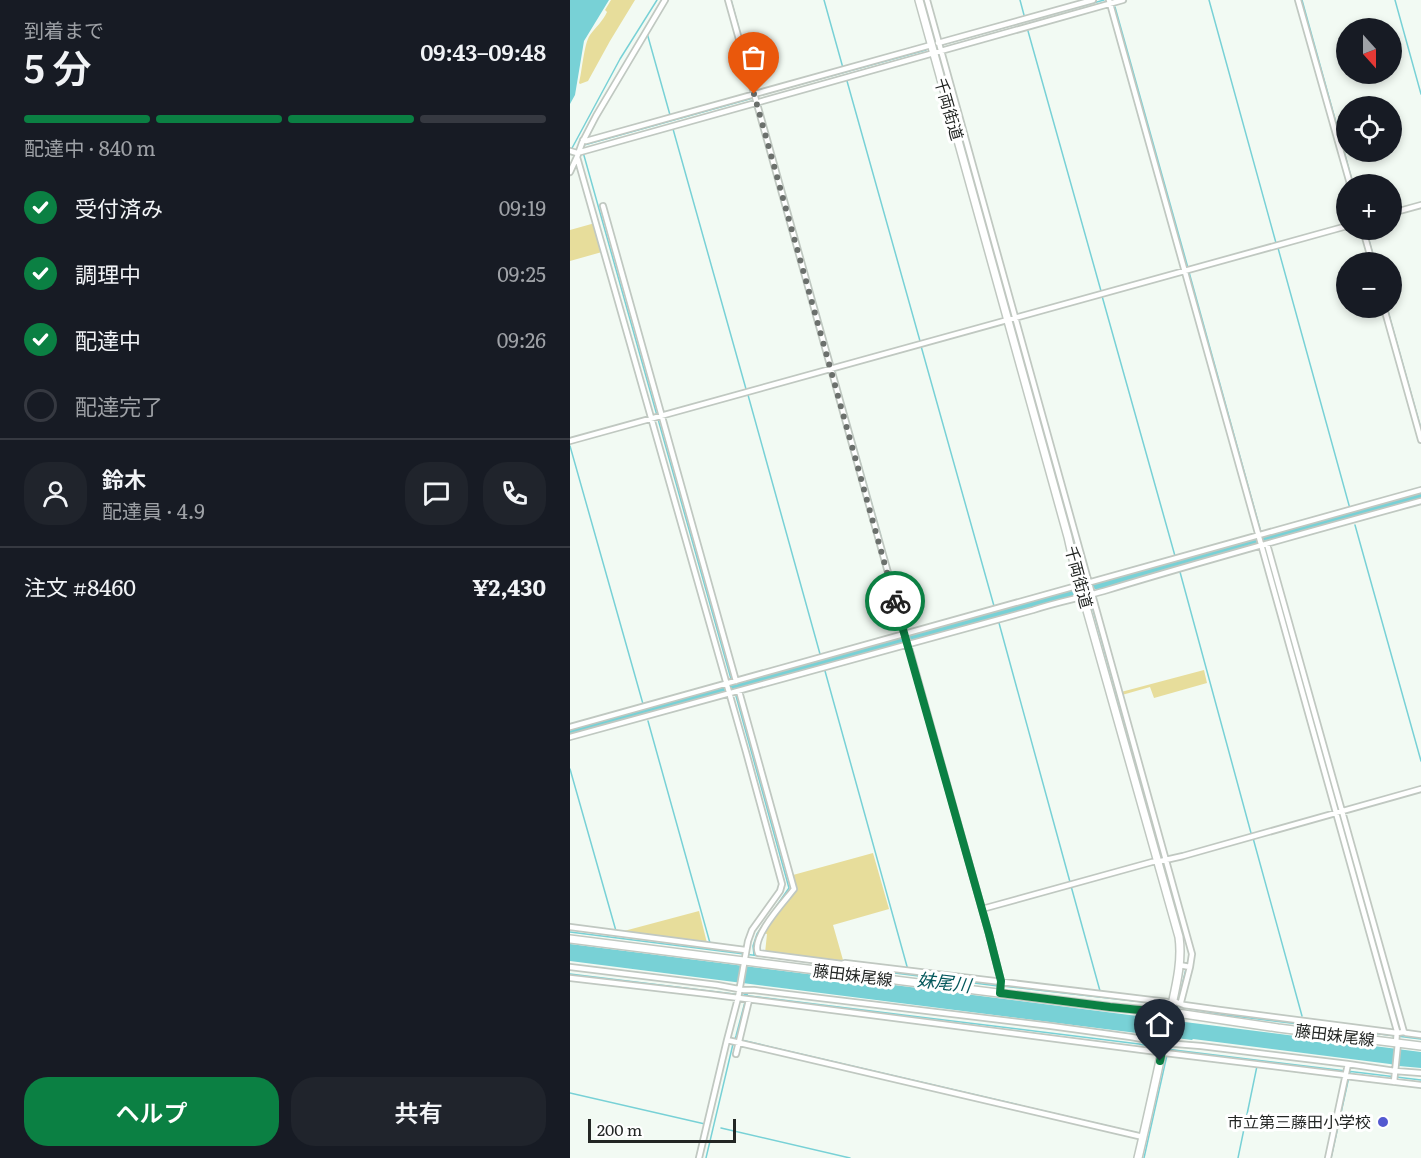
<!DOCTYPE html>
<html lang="ja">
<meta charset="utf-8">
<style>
body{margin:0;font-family:Literata,"Noto Sans JP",serif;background:#20242c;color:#f1f3f6;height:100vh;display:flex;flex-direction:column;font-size:22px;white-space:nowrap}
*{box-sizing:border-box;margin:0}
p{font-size:20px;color:#9ea1a6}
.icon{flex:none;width:33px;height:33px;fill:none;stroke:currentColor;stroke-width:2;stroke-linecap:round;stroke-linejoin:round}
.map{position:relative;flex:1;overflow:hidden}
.side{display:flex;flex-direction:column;background:#171b24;width:570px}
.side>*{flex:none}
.needle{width:39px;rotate:159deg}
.controls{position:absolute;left:766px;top:18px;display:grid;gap:12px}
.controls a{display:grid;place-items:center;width:66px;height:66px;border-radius:50%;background:#171b24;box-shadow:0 3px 9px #0003;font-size:30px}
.scale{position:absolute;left:18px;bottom:15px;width:148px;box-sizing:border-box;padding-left:6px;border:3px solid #232624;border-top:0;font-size:16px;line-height:21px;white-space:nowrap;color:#232624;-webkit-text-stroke:4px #fff;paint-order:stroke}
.pin{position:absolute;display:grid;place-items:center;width:51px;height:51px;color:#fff;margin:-62px -26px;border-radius:50% 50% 50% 0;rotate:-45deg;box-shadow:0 0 6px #0007}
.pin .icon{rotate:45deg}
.courier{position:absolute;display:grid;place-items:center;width:60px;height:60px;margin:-30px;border:4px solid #0b8043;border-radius:50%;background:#fff;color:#222;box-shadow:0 2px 8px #0007}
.overview em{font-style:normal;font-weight:600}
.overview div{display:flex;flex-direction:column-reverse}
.overview{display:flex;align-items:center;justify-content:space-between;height:102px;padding:0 24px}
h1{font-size:39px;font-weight:600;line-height:45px}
.bar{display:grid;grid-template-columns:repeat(4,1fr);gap:9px 6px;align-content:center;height:72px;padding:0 24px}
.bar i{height:8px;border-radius:4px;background:#363941}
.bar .selected{background:#0b8043}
.bar p{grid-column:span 4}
.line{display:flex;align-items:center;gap:15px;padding:0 24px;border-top:2px solid #363941}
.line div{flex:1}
.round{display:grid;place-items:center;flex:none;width:63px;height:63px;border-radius:24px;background:#20242c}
ol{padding:0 24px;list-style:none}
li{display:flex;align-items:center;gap:18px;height:66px}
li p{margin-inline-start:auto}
li .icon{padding:6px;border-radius:50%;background:#0b8043;color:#fff;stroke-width:4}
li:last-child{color:#9ea1a6}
li i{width:33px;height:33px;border:3px solid #363941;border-radius:50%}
.button{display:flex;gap:12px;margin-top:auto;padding:12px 24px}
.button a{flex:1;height:69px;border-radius:24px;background:#0b8043;color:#fff;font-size:24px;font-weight:600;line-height:69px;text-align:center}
.button a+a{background:#20242c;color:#f1f3f6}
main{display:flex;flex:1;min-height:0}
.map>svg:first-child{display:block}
.green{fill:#e7dd9b}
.water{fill:#78d1d6}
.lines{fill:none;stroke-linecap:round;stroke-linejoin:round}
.stream{stroke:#78d1d6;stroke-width:1.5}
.canal{stroke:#78d1d6;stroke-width:5}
.river{stroke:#78d1d6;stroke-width:9}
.street-casing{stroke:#c0c8c1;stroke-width:8}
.secondary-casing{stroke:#c0c8c1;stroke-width:10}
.street{stroke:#fff;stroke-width:4.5}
.secondary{stroke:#fff;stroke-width:7}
.done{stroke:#6b706c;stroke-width:6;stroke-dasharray:0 10.8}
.route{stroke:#0b8043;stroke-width:8}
.poi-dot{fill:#5359d0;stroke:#fff;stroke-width:2}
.labels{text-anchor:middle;stroke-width:6;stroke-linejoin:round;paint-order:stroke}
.street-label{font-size:16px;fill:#232624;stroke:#fff}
.poi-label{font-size:16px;fill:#232624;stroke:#fff;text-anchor:end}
.water-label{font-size:18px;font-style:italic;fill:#04585c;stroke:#fff}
</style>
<main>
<section class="side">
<div class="overview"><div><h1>5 分</h1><p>到着まで</p></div><em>09:43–09:48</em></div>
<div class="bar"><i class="selected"></i><i class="selected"></i><i class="selected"></i><i></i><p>配達中 · 840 m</p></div>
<ol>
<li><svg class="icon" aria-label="check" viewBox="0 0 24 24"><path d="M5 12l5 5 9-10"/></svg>受付済み<p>09:19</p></li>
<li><svg class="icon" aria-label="check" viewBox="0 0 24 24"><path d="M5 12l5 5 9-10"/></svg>調理中<p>09:25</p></li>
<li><svg class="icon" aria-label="check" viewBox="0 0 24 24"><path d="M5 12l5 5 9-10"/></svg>配達中<p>09:26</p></li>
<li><i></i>配達完了</li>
</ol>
<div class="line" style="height:108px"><a class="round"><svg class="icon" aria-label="person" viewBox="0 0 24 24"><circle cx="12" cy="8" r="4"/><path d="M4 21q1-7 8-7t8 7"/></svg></a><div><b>鈴木</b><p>配達員 · 4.9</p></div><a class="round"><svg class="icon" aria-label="chat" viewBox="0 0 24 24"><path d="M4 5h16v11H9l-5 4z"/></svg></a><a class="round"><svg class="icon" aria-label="phone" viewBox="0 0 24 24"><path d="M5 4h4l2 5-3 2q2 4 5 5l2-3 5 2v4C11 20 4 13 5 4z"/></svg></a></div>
<div class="line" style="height:78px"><div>注文 #8460</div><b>¥2,430</b></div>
<div class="button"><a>ヘルプ</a><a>共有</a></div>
</section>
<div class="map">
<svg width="851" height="1158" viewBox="0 0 851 1158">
<rect width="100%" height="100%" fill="#f2faf3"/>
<path class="green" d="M41,0h24l-25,41 -22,40 -8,3 -1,-1c3,-11 5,-40 11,-48 6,-8 13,-14 17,-23l-2,-2z
M25,223l7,29 -32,9v-31z
M634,670l3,13 -53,15 -4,-11 -28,8 -1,-3z
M303,853l16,56 -56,16 10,35 -1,3 -77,-10 2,-19 -4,-1 32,-43 1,-3 -3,-12z
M129,911l8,32 -90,-11 3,-2 4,1z"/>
<path class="water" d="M0,0h39l-25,41 -9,54 -5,9z
M0,944l851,108v16l-22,-2 -9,-2 -197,-25 -1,1 -622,-79z"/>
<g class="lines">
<path class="stream" d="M161,0l25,91
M254,0l19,68
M354,0l14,49
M450,0l4,15
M639,0l67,243
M732,0l51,184
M825,0l26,94
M545,7l73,261
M458,31l73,260
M77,33l23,82
M371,45l163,-45
M369,55l143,516
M277,81l73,260
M187,96l169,-46
M190,106l73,260
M103,129l73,260
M13,148l1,-3 169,-47
M1,150l49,-91 37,-59
M13,152l148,527
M796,230l9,32
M708,248l74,268
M619,272l74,268
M532,296l73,260
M817,308l34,121
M351,346l73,260
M264,370l47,167
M178,395l72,259
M0,446l73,258
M785,525l66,236
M696,549l20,71
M610,572l71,261
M522,606l70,252
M425,611l1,5
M429,623l71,259
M255,671l83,299
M166,696l53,192 -32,46 -4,12 1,9
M78,721l62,222
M0,769l46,162
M683,838l49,178
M593,862l26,90v8l-1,5
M501,886l29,105
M0,932l428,54
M428,959l5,19
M0,974l569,70 19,4
M432,986l168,19
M608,1002l8,-33
M605,1006l51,9 195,24
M171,1040l397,93
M596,1049l255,31
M0,1093l135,31
M151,1128l129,30
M136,1158l27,-114 3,-8 9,-34
M574,1158l23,-103
M668,1158l19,-92
M761,1158l19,-86"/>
<path class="canal" d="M176,997v-1"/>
<path class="river" d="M527,585l324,-91
M0,731l505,-139"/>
<defs>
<path id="street" d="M95,0l-69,116 -14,27 -5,14 169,595 36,132 -2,7 -28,39 -4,11 -10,57 -11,42 -28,118
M158,0l261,934 12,47 -1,12
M357,0l265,954 -2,13 -11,-2
M539,0l286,1024 2,7 -1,12
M728,0l52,184
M368,43l155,-43
M13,140l3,1 345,-96
M0,151l7,2 546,-153
M0,172l7,-15
M33,206l133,475
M822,213l29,-8
M793,230l9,32
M814,308l37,132
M0,441l777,-215
M697,544l137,488
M169,691l55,198c-10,13 -43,48 -36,64l84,11 3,-1 323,39
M0,727l851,-237
M0,737l463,-127c24,-8 47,-12 71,-19 105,-32 211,-61 317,-90
M412,909l170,-47 9,-1 22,-5 238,-67
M0,927l175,23
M0,967l147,18 27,5h10l297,36 80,11 33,6 37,3 147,18
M0,978l138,16 450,58
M606,1002l8,3 36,5 177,23 7,-1 2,1 15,2
M611,1002l9,-35
M157,1040l416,97
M595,1053l180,22
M166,1054l13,-54
M775,1076l76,9
M824,1082l4,-39
M758,1158l20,-94 47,7 26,2"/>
<path id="secondary" d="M349,0l149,537 7,31 104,369c4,27 -5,56 -10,82 -10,46 -20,93 -31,139
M0,939l540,68 67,6 101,15 143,18"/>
</defs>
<use href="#street" class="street-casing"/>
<use href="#secondary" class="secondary-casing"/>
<use href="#street" class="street"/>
<use href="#secondary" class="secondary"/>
</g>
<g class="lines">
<path class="done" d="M184,94l141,507"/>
<path class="route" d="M325,601l94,333 12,47 -1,12 110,14 60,6 -10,48"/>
</g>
<circle class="poi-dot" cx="813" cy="1122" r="6"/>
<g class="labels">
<g class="street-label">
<text transform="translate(379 109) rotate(74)" y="6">千両街道</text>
<text transform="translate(509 577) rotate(75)" y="6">千両街道</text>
<text transform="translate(283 975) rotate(7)" y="6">藤田妹尾線</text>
<text transform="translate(765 1035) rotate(7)" y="6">藤田妹尾線</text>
</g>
<g class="poi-label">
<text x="801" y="1128">市立第三藤田小学校</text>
</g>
<g class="water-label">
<text transform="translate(374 983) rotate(7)" y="6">妹尾川</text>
</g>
</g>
</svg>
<div class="controls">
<a><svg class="needle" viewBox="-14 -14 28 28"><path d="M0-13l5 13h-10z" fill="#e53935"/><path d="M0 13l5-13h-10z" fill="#9ea1a6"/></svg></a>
<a><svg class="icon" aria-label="locate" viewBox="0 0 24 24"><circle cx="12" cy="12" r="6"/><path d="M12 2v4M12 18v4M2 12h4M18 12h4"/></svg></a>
<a>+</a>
<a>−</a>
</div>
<div class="scale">200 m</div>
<div class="pin" style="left:184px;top:94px;background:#ea580c"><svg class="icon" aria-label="bag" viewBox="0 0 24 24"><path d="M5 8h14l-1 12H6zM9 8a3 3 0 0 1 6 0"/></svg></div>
<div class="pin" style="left:590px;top:1061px;background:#1f2937"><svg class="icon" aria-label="home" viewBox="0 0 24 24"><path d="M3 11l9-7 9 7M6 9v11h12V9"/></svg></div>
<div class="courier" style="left:325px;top:601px"><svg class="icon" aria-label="bike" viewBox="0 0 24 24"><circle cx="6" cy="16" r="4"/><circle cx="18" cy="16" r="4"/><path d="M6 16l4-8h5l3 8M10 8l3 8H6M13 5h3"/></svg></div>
</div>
</main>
